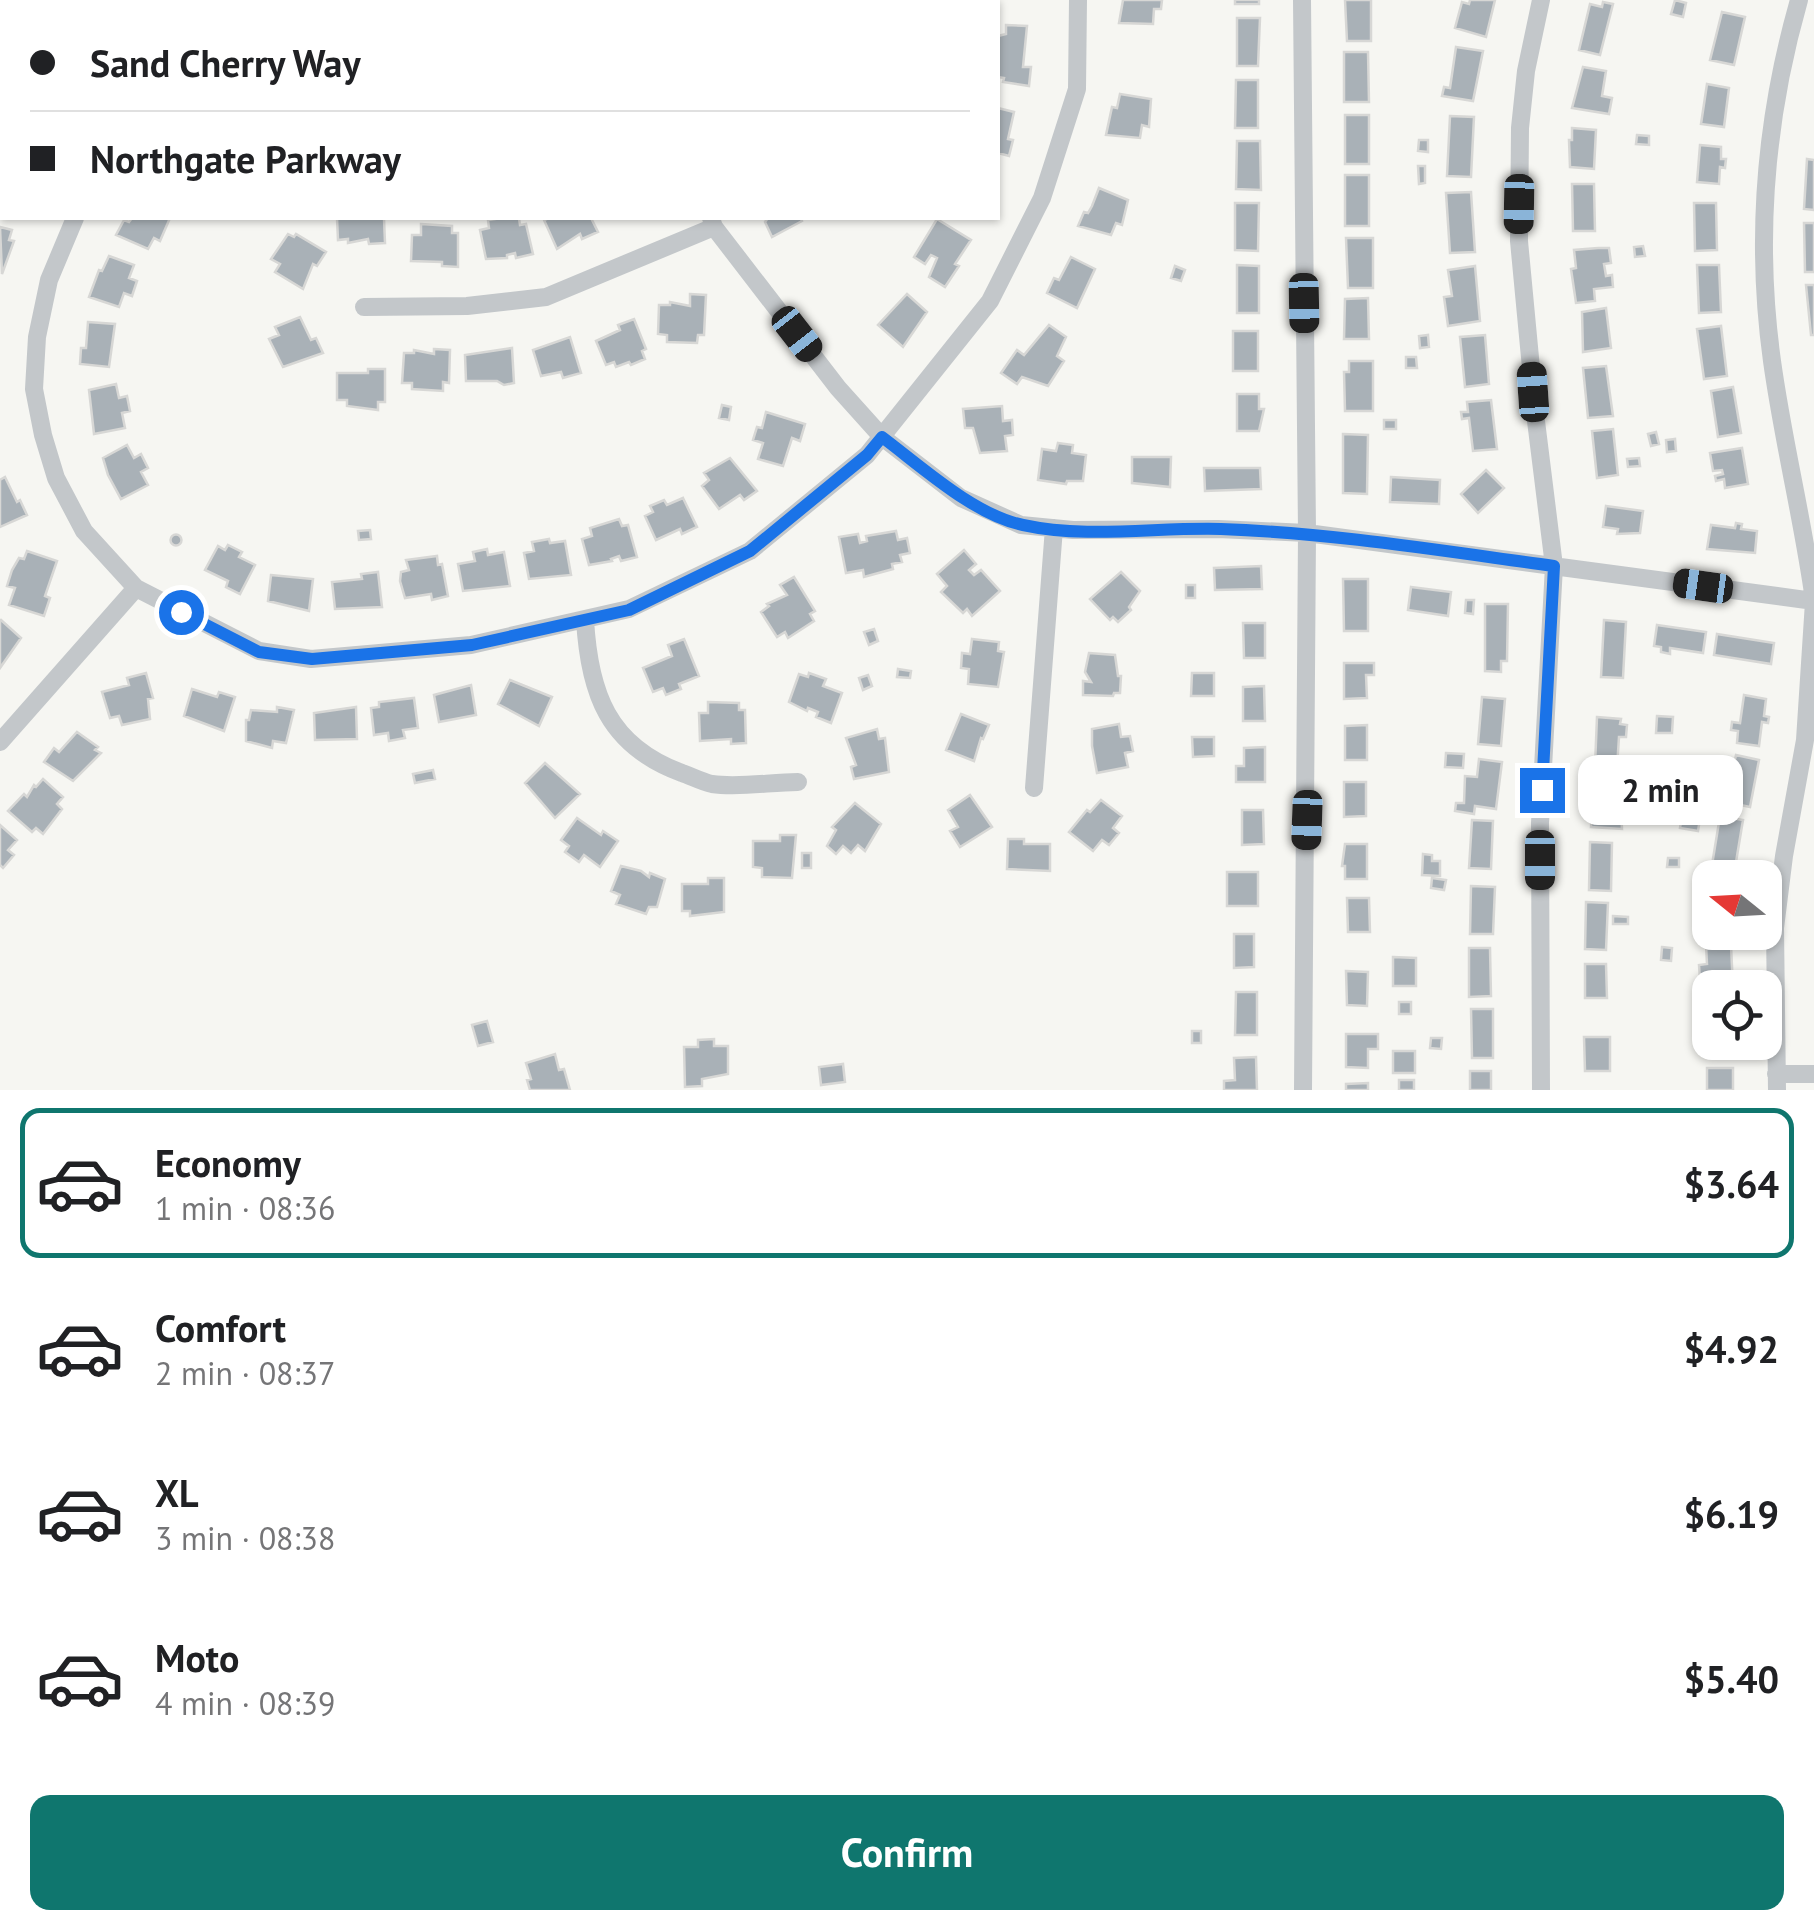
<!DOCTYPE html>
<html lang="en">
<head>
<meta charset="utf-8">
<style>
	:root { --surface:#fff; --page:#f6f6f6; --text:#202124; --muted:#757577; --line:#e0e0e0; --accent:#0f766e }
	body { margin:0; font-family:"PT Sans",sans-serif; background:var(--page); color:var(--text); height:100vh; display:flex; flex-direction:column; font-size:38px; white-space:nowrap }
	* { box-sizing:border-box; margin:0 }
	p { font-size:32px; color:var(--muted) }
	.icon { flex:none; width:55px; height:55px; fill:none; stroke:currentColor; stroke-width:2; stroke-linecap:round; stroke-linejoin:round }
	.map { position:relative; height:1090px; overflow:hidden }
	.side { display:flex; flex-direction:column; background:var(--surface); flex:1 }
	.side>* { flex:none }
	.top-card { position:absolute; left:0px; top:0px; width:1000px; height:220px; box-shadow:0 2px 8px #0004; display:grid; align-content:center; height:220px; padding:0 30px; background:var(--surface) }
	.needle { width:65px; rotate:288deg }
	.controls { position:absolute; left:1692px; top:860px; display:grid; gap:20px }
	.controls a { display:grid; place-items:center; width:90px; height:90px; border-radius:20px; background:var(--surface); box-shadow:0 2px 8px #0004; font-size:50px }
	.end { position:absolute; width:45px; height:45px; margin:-22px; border:12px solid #1a73e8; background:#fff; box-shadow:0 0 0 5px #fff }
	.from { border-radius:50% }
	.bubble { position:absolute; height:70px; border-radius:20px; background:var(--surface); box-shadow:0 2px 8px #0004; font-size:32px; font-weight:600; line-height:70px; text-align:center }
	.car { position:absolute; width:30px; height:60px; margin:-30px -15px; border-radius:12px; box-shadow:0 0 8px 2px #0007; background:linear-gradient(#222 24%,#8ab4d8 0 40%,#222 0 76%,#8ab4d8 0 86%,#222 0) }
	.top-card b { display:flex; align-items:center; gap:35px; height:95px; font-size:38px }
	.top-card b+b { border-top:2px solid var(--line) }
	.top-card i { width:25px; height:25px; background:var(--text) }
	ul { padding:18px 0 0; list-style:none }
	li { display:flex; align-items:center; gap:30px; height:150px; margin:0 20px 15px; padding:0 10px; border:5px solid transparent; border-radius:20px }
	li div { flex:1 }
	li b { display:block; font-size:38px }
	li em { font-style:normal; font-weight:600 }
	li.active { border-color:var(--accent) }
	li>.icon { width:90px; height:90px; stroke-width:1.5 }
	.primary-button { display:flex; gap:20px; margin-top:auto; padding:20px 30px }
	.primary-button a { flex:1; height:115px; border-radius:20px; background:var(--accent); color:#fff; font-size:40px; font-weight:600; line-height:115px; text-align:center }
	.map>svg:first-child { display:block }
	.building { fill:#a9b1b7; stroke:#d7d7d5; stroke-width:2.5 }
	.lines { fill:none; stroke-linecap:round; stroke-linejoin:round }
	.minor { stroke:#c3c7ca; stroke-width:18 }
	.route { stroke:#1a73e8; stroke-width:12 }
</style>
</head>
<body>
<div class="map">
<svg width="1814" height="1090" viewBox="0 0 1814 1090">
	<rect width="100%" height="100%" fill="#f6f6f2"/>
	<path class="building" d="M1123 0H1162L1161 9H1154L1153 24 1119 23Z
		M1235 0H1259V4H1235Z
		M1345 0H1371V41H1347Z
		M1470 0H1495L1486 37 1455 28 1462 2 1469 4Z
		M1675 0 1686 3 1683 17 1671 14Z
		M1603 2 1613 4 1600 55 1579 50 1590 4 1602 7Z
		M1722 12 1745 17 1734 65 1710 60Z
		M1237 18H1260L1258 66H1237Z
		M1006 25 1027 26 1023 67H1031L1029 86 1003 82 1004 78 998 77V36L1006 34Z
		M1456 47 1483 51 1473 101 1442 96 1444 87 1450 88Z
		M1344 52H1368L1369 102H1344Z
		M1583 67 1606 71 1602 96 1612 98 1609 114 1572 108Z
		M1236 80H1258V128H1235Z
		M1707 84 1729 88 1724 127 1701 124Z
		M1120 94 1151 99 1149 127 1142 125 1140 138 1106 135 1112 107 1117 108Z
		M998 108 1014 112 1008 139 1013 140 1009 156 998 153Z
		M1345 115H1369V164H1345Z
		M1450 116 1474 117 1471 177 1447 176Z
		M1572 128 1596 130 1594 169 1570 167 1569 140H1572Z
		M1637 135 1649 136V145L1636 144Z
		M1419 140H1428V152L1418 151Z
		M1237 141H1260L1261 190 1236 189Z
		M1700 145 1721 147V159H1726L1725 168 1720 167 1719 184 1697 182Z
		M1807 159 1814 160V210L1804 209Z
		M1418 166H1425V183L1419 184Z
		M0 167H2V207L0 206Z
		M1345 175H1369V226H1345Z
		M1572 184H1594L1595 231H1573Z
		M1099 188 1128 200 1122 225 1116 223 1111 235 1078 226 1084 212 1088 213 1092 206Z
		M1471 192 1475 252 1450 253 1446 193Z
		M1235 203H1259L1258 251 1235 250Z
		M1694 203H1716L1717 250 1695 251Z
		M132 218H170L160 241 154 238 148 249 116 235 124 220 129 222Z
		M337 218H384L385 243 369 244 368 239 348 243V239L338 240Z
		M502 218H519L520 225 526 224 533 254 516 258 515 253 507 255V258L486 259 480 230 489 228 488 220Z
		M549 218H591L598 232 582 239 580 234 557 249 544 220Z
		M768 218H801L802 221 772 237 765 222Z
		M937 219 971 240 955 264 959 266 945 287 929 277 937 258 931 255 925 264 914 257Z
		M1804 223H1814V272H1805Z
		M421 224 452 226V233H458V267L442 266V262L411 261 412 235H421Z
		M0 227 12 230 9 240 14 241 2 274Z
		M288 234 294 237 296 234 326 252 317 266 313 264 303 289 275 272 280 264 271 259Z
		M1346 238H1373V288H1348Z
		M1643 246 1645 256 1635 257 1634 247Z
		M1598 248H1609L1611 263 1604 264 1606 276 1612 275 1613 287 1594 289 1595 301 1576 303 1571 269 1576 268 1574 250Z
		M109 256 134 265 129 278 137 281 132 296 124 293 119 307 89 297 99 270 102 271Z
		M1071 257 1095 269 1077 308 1047 293 1054 278 1059 280Z
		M1237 265 1259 266V313H1237Z
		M1697 265H1719L1721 312 1699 313Z
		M1175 266 1185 270 1181 281 1171 278Z
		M1475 266 1480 321 1448 326 1444 297 1452 296 1448 270Z
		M1806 285H1814V335H1811Z
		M690 294 706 295 704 335H698L697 343 667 342V335L658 334 659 305H670V302L690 306Z
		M907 294 927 312 903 347 878 325Z
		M1368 298 1369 339H1344L1345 299Z
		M1606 308 1611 348 1583 352 1582 312Z
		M300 317 311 340 316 338 323 353 283 367 269 339 279 335 275 327Z
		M634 319 646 349 642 351 645 359 631 365 629 362 616 367 614 362 606 365 596 341 620 330 618 325Z
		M88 322 115 324 109 367 80 364 81 348H86Z
		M1049 325 1066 337 1057 356 1064 361 1048 386 1022 377 1017 384 1001 373 1017 350 1024 355Z
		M1721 326 1727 376 1704 379 1697 329Z
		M1233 331H1258V371H1233Z
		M1428 335 1429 347 1420 348 1419 336Z
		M1485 335 1489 384 1465 387 1460 337Z
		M570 337 581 373 563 378 561 372 541 376 533 350Z
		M512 348 514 383 504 385 497 381H466L465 355Z
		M434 349 450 350 449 383 443 382V391L412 389V383H402L404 353H414V350L434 354Z
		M1406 357H1416L1417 368H1406Z
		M1349 361H1373V411H1345L1344 372H1349Z
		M1606 366 1613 416 1588 418 1583 368Z
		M368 369H385V402H378V410L347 406V400H337V373H368Z
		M116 384 119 398 127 396 130 411 122 413 125 428 94 434 89 390Z
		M1733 387 1741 433 1718 437 1711 391Z
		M1237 394H1259V409H1264L1259 431H1237Z
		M1491 400 1497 449 1473 451 1469 418 1462 419 1461 412H1468L1467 402Z
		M722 405 731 407 729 420 719 418Z
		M1002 406 1003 421 1012 420 1013 435 1005 436 1007 451 980 453 973 428H965L963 409Z
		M766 412 805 424 800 441 792 438 783 466 758 459 763 443 753 440 757 427 762 428Z
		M1384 420H1396V429H1384Z
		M1613 429 1618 475 1597 478 1592 431Z
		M1656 432 1659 444 1651 446 1648 434Z
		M1343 434 1368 435 1367 494 1343 493Z
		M1675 439 1676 451 1667 452 1666 440Z
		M1058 443 1073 445 1072 453 1086 455 1083 481H1067L1066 484 1038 480 1042 449 1056 451Z
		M127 445 134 458 141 454 148 468 141 472 148 485 121 499 108 475 103 458Z
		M1742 448 1748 484 1725 488 1724 479 1716 481 1715 476 1723 474 1722 470 1713 471 1710 453Z
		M1132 457H1171L1170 487 1132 483Z
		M730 458 757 491 744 500 740 495 719 509 702 486 709 480 704 473Z
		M1639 458 1640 466 1628 467 1627 459Z
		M1204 468H1260L1261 489 1205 491Z
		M1486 470 1504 488 1478 513 1461 494Z
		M5 477 17 502 20 500 27 515 0 527V480Z
		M1391 477 1440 480 1439 504 1390 502Z
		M683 498 697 527 682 534 680 529 656 540 645 516 653 512 650 506 664 500 667 505Z
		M1606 506 1643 511 1640 533 1617 534 1618 529 1603 527Z
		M619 519 622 526 628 525 637 557 621 561 619 556 611 559 612 561 589 565 582 539 592 536 590 528Z
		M1736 523 1742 524 1741 529 1757 531 1755 553 1707 549 1711 525 1735 528Z
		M370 530 371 539 359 540 358 531Z
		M896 531 898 540 907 538 910 553 900 555 902 562 892 564 893 569 864 577 863 570 846 573 839 537 858 534 860 543 867 541 866 536Z
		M170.5 540a5.5 5.5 0 1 1 11 0a5.5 5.5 0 1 1-11 0Z
		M549 539 550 543 565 541 571 575 529 579 524 553 534 551 532 542Z
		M228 545 242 552 239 557 255 565 240 594 226 587 228 581 205 570 218 546 225 550Z
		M487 549 488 555 504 552 510 586 463 591 458 564 475 561 473 552Z
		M964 550 976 564 969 570 974 575 981 570 1000 591 972 616 967 609 963 613 941 592 947 586 937 574Z
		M27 551 57 561 45 596 50 598 44 616 9 605 15 588 7 586 12 570 19 558 24 559Z
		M437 556 438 565 442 564 448 596 432 600 431 594 405 598 400 581 401 572 409 570 406 560Z
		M1261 566 1262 589 1215 590 1214 568Z
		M378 572 382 607 335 609 332 582 362 579 361 574Z
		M1121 572 1140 591 1129 607 1131 610 1118 622 1113 617 1110 620 1090 599Z
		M271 575 313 579 309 611 268 601Z
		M794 577 815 611 810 614 814 621 788 638 785 632 777 637 761 612 769 606 767 604 787 595 780 585Z
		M1343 579H1368V631H1344Z
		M1186 585H1195V598H1186Z
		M1411 587 1451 592 1448 616 1408 610Z
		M1466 600H1474L1473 614 1465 613Z
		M1485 604H1508L1507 661H1501V672L1485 671Z
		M1 620 21 638 0 668V621Z
		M1604 620 1626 622 1623 678 1601 677Z
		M1243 623H1265V658H1244Z
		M1657 625 1706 632 1703 653 1670 648V654L1661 652V647L1654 646Z
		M874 629 878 641 869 645 864 632Z
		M1717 634 1774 643 1771 664 1714 655Z
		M684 639 699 676 679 684 681 689 666 695 663 688 653 692 643 668 672 656 668 645Z
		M972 639 999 642 998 651 1004 652 998 687 968 684 969 669 961 668 962 653 970 654Z
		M1089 653 1115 655 1118 676H1121L1120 693H1114L1113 696 1083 695V681L1091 682 1085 672Z
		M1344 663H1374V675H1366L1367 698 1344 699Z
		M898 669 911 671 910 678 897 677Z
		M146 673 153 698 148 699 150 719 122 725 119 716 110 718 102 692 129 685 127 678Z
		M809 673 826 679 823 686 842 693 831 723 816 717 818 712 808 708 807 711 789 702 799 674 808 677Z
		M1192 673H1214V696H1191Z
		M868 675 872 686 863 690 859 678Z
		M510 680 552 697 539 726 498 704Z
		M471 685 476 715 439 722 434 695Z
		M1264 686 1265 721H1243V687Z
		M192 689 217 697 219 692 235 697 224 731 184 716Z
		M1744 695 1766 699 1764 716 1769 717 1768 723 1762 722 1759 746 1737 743 1738 731 1731 730 1732 722 1740 723Z
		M1482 697 1505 699 1501 746 1478 744Z
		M414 698 418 728 403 730 405 738 389 741 388 733 374 735 371 708 379 707V702Z
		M708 702 739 703V710H745L746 743 731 744V739L700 741 699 713H708Z
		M277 707 294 710 286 743 273 741 272 748 246 741V720H249L251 710 277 712Z
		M356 707 357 739 315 740 314 713Z
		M961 714 989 725 983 739 981 738 974 761 946 750Z
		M1657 716 1673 717 1672 733H1656Z
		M1597 717 1621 719 1620 724 1627 725 1626 737H1619L1617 768 1595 766Z
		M1119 724 1121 737 1130 736 1133 751 1125 753 1128 767 1097 773 1092 746V729Z
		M1367 725V760H1345V726Z
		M877 729 879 739 885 738 889 772 854 779 851 767 856 765 846 738Z
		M77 732 98 747 95 750 101 753 73 781 44 762 54 748 59 752Z
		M1192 737H1214V756L1193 757Z
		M1265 747V782H1236V766H1244V748Z
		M1446 753 1464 754 1463 768 1445 767Z
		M1736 755 1759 760 1750 807 1726 802Z
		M1479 759 1502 762 1496 809 1475 806 1474 814 1455 811 1456 803H1464L1465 776 1477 777Z
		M545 763 580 794 555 818 525 783Z
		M433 770 435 779 415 783 413 774Z
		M43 779 63 797 57 804 62 809 43 834 36 828 32 832 8 811 24 794 27 797 34 785 36 787Z
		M1594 780 1616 782 1614 807H1621L1622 829 1591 827Z
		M1344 782H1366V816L1344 817Z
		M970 795 992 827 960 847 950 831 958 827 948 810Z
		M1101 800 1122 816 1113 828 1119 833 1109 845 1102 840 1093 851 1069 832 1087 810 1090 812Z
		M855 803 881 824 865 851 858 845 851 853 843 846 836 854 827 846 836 830 832 827Z
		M1242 810H1263L1264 844 1242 845Z
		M1683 810 1701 813 1698 831 1680 828Z
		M1720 816 1743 820 1735 868 1712 865Z
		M577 818 601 835 603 831 618 841 600 867 584 855 579 862 565 852 569 846 561 840Z
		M1472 820 1493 821 1491 869 1469 868Z
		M0 825 17 840 8 850 14 855 3 868 0 865Z
		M780 835H796L792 878 762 877V868L753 867V841H780Z
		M1008 839H1024V844H1050V871L1007 869Z
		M1590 842 1612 843 1611 891 1589 890Z
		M1345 844H1367V879H1345V866H1342Z
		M802 853H811V868H802Z
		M1423 854 1432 855V861H1440V876L1422 875Z
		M1668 858H1679V867H1667Z
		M621 866 641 871 649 877 650 873 665 879 657 907H649L646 914 616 904 620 895 611 891Z
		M1227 872H1258V906H1227Z
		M708 878H724V912L690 916V911H682V884H708Z
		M1432 878 1446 880 1444 890 1431 888Z
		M1709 879H1710V929L1707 928Z
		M1471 886 1495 887 1493 934H1470Z
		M1347 898H1369L1370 932H1348Z
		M1586 902 1608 903 1606 950 1585 949Z
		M1613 916 1628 917V924H1613Z
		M1234 934H1254V967L1234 968Z
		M1720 937 1721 943H1726V939L1741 938V944L1731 945 1733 988H1710L1708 992 1707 979H1700L1699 965 1707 964 1706 945H1711V938Z
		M1662 947 1672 948 1671 961 1661 960Z
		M1469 948H1490L1491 996 1469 997Z
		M1393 957 1416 958V986H1393Z
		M1585 964H1606L1607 998H1585Z
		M1346 971 1368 972 1367 1006 1347 1005Z
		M1236 992H1257V1035H1235Z
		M1399 1002H1411V1014H1399Z
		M1471 1009H1493V1058H1472Z
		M1707 1011H1710V1042H1732V1050H1707Z
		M487 1021 493 1042 478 1046 472 1025Z
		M1192 1031H1201V1043H1192Z
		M1346 1034H1378V1049H1368V1068L1346 1067Z
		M1584 1037H1610V1071H1585Z
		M1431 1038H1442L1441 1049 1430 1048Z
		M714 1039V1046H728V1074L702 1079V1086L685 1087 684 1047H698V1040Z
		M1393 1051H1415V1073H1393Z
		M555 1054 559 1070 564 1069 570 1090H530L527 1080 531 1079 526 1063Z
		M1256 1057 1257 1090H1224V1081L1235 1080 1234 1058Z
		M843 1064 845 1082 821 1085 819 1067Z
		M1707 1068H1733V1090H1707Z
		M1470 1071H1491V1090H1470Z
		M1399 1080H1414V1090H1399Z
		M1368 1083V1090H1346V1084Z"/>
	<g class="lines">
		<path class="minor" d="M661 0 662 2
			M1302 0 1307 533 1303 1090
			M1541 0 1526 71 1520 128 1519 241 1536 421 1554 566 1540 823 1541 1090
			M1799 0C1765 119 1755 238 1772 361 1783 441 1803 520 1814 600
			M170 2V0
			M75 218 49 280 37 337 34 389 43 435 56 478 84 531 136 588 259 651 311 659 471 645 629 609 750 551 867 455 990 301 1042 198 1077 89 1078 0
			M711 218 714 227 838 388 882 437 961 498 1021 525 1073 530 1218 529 1307 533 1814 601
			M364 307 467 306 546 297 714 227
			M585 619C589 693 608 746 682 773 691 776 702 782 712 784 739 788 771 782 798 782
			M0 742 136 588
			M1034 788 1054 528
			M1776 1074H1814
			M1777 1090 1775 928 1784 856 1805 740 1814 602"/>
	</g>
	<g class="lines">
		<path class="route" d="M181 612 259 652 312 659 472 645 629 610 750 551 867 455 882 437C922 467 974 515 1023 525 1087 539 1157 527 1221 529 1333 533 1443 551 1554 566L1542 790"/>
	</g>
</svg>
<div class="controls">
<a><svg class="needle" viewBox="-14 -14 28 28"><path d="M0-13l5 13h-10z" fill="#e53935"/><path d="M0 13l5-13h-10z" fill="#757577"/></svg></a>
<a><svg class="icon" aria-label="locate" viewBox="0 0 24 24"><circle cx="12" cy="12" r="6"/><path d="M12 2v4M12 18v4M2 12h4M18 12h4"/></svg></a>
</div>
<i class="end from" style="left:181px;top:612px"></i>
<i class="end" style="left:1542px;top:790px"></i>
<div class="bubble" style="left:1578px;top:755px;width:165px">2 min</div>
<i class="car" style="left:1519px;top:204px;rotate:181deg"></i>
<i class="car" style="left:1304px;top:303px;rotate:179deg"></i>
<i class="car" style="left:797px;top:334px;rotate:142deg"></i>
<i class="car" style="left:1533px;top:392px;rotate:356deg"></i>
<i class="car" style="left:1703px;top:586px;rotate:278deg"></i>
<i class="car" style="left:1307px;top:820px;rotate:182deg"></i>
<i class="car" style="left:1540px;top:860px;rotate:180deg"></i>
<div class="top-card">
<b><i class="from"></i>Sand Cherry Way</b>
<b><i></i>Northgate Parkway</b>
</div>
</div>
<section class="side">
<ul>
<li class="active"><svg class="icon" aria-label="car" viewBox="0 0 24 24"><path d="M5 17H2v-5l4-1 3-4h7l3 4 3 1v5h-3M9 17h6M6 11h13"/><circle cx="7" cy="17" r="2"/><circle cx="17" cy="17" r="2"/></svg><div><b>Economy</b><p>1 min · 08:36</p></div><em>$3.64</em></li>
<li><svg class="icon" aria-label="car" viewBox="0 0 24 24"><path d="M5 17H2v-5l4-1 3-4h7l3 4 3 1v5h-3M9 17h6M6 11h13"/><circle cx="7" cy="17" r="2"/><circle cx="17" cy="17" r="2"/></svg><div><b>Comfort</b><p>2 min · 08:37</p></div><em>$4.92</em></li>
<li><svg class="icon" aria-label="car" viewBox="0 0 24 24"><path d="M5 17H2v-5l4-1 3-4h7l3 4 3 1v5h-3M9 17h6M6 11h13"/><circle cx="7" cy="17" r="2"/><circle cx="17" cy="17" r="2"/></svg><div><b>XL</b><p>3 min · 08:38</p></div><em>$6.19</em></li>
<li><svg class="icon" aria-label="car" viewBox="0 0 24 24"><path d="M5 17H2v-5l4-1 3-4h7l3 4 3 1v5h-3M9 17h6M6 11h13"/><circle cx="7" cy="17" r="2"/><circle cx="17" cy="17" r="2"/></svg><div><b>Moto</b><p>4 min · 08:39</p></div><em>$5.40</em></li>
</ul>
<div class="primary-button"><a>Confirm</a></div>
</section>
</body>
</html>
